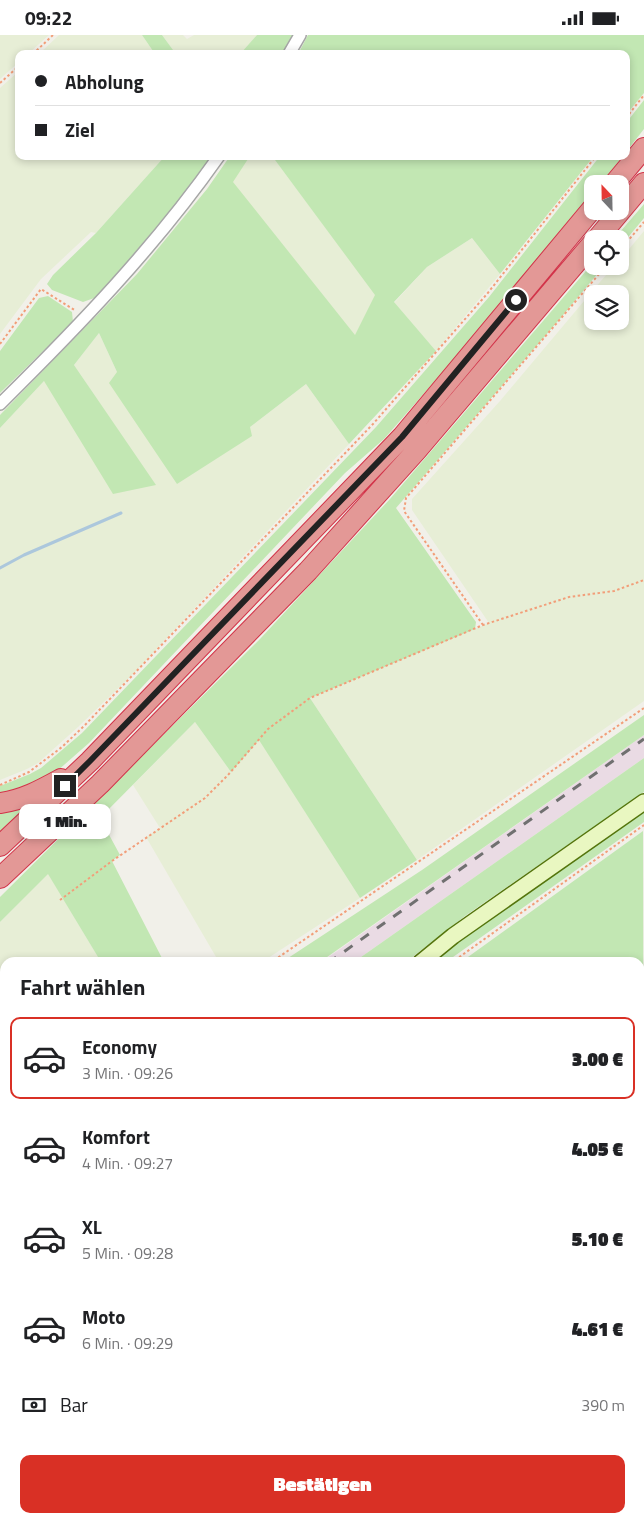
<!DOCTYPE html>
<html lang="de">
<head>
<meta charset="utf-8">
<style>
	:root { --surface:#fff; --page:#f6f6f6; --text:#202124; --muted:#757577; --line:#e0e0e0; --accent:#d93025 }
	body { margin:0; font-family:"Titillium Web",sans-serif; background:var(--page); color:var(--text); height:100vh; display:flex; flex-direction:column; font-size:19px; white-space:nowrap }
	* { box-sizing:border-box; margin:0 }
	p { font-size:16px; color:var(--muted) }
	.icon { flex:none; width:28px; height:28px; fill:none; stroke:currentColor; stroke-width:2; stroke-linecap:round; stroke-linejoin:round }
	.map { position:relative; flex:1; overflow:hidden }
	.drawer { position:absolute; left:0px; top:922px; width:645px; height:566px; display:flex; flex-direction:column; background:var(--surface); border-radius:15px 15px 0 0; box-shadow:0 2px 8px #0003 }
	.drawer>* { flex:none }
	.top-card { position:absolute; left:15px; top:15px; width:615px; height:110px; border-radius:10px; box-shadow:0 2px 8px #0003; display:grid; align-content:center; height:110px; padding:0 20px; background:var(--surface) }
	.needle { width:32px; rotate:338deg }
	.tools { position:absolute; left:584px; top:140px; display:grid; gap:10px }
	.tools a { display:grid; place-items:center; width:45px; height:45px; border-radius:10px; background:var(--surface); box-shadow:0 2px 8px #0003; font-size:25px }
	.end { position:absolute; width:22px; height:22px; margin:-11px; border:6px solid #222; background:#fff; box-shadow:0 0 0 2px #fff }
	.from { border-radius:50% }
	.bubble { position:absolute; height:35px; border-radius:10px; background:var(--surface); box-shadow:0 2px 8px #0003; font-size:16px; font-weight:800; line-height:35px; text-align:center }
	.top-card b { display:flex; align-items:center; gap:18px; height:48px; font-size:19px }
	.top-card b+b { border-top:1px solid var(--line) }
	.top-card i { width:12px; height:12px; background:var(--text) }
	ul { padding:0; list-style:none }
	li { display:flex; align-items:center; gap:15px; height:82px; margin:0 10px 8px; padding:0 10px; border:2px solid transparent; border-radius:10px }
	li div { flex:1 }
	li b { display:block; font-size:19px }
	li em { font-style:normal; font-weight:800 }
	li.on { border-color:var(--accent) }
	li>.icon { width:45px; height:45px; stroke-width:1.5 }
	h2 { padding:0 20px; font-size:22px; line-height:60px }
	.pay { display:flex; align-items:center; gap:12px; height:55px; padding:0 20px; font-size:19px }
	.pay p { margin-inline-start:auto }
	.action { display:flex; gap:10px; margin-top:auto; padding:10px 20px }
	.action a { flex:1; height:58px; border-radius:10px; background:var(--accent); color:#fff; font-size:20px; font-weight:800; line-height:58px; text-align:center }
	.status { display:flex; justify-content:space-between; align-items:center; height:35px; padding:0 25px; background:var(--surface); direction:ltr }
	.status svg { height:14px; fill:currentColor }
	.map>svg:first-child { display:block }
	.industrial { fill:#eadbe4 }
	.farmland { fill:#e7eed6; fill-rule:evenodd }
	.grass { fill:#c2e7b3 }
	.park { fill:#caf7d7 }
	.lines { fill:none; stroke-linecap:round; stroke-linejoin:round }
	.stream { stroke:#acc7dc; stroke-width:3 }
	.minor-casing { stroke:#a6a6a6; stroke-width:14 }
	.secondary-casing { stroke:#54750c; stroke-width:18 }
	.motorway-casing { stroke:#d23349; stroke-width:22 }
	.path { stroke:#f29e79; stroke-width:2; stroke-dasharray:2.5 2.5; stroke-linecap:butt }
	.minor { stroke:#fff; stroke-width:11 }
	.secondary { stroke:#e9f7c1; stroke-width:15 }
	.motorway { stroke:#e39896; stroke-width:20 }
	.rail { stroke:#707070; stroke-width:3; stroke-dasharray:10 10; stroke-linecap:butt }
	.route { stroke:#222; stroke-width:6 }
</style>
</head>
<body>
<div class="status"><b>09:22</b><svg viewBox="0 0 49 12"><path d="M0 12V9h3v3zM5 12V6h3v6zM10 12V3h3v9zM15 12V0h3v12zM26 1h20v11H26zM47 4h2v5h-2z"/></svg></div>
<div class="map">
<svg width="644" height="1488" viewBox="0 0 644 1488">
	<rect width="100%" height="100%" fill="#f1f0e9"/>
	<path class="industrial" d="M644 700V723L354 927 320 928Z"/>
	<path class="farmland" d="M0 0H49L28 19H19V27L0 44Z
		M59 0H142L155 19H39Z
		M162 0H183L187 4 194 0H257L240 19H176Z
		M19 36V121H165L96 198 91 197 41 244 0 299V53Z
		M250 121H272L376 260 355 301 232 147Z
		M644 196V666L417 825 310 663 489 588 412 475V464L500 366 600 247 614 231H620V225ZM592 259H620V286H592Z
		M472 203 500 239 436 316 394 268 427 232Z
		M99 298 117 337 250 392 306 349 349 409 133 639 78 692 38 728 27 734 0 745V393L44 346 155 450 74 330Z
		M195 687 231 737 259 704 360 863 262 927H219L146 802 160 793 133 750Z
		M48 838 101 927 5 928V954L0 946V887Z
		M0 1042 5 1051V1099L0 1102Z
		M5 1221V1259L0 1253V1227Z
		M110 1484H489L492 1487 494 1484H538L535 1488H106Z"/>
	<path class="grass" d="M142 0H162L176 19H155Z
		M257 0H296L283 19H240Z
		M308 0H644V58L626 80V19H298Z
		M644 65V94L626 117V88Z
		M165 121H214L192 151 97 262 83 267 52 255 47 249 53 240 96 198Z
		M230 121H250L233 147 355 300 375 260 272 121H594L500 239 472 203 427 232 394 267 436 316 349 409 306 349 250 392 252 401 177 449 109 348 117 337 99 298 74 330 156 450 113 459 44 346 0 393V380L137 239 207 154Z
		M600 121H623L601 149H592V159L580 175 499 273 384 404 345 438 89 708 48 744 0 762V751L30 739 41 733 82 698 376 392 489 262Z
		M644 169V183L620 212V204H614Z
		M592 229V231H604L558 286 396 473 476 587 475 594 310 663 417 825 360 863 259 705 231 737 195 687 100 783 120 820 112 826 164 927H101L48 839 0 887V862L260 604 390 464Z
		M48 261 72 277 73 287 0 358V316L39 263Z
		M644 680V700L320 927H282L422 835Z
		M644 723V757L465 881 406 927H354Z
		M43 760 0 800V773Z
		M644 776V787L446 927 430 928 463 901Z
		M643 796 644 1391 640 1392V928L461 927Z
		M0 946 5 954V1051L0 1042Z
		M5 1115V1149L0 1153V1119Z
		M5 1174V1221L0 1227V1177Z
		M0 1253 5 1259V1298L0 1296Z"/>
	<path class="park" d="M5 1389V1484H423L427 1488H0V1394Z
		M644 1393V1488H528L532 1484H640V1394Z"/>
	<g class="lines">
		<path class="stream" d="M0 533 24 520 121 478"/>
		<defs>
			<path id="minor" d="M289 19 300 0
				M0 369C79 291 155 212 219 121"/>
			<path id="secondary" d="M420 928 453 901 644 767
				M0 1302 5 1304
				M0 1316 4 1326 5 1342"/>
			<path id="motorway" d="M614 149 644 113
				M597 204 644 148
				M0 768C23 765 41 755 61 744
				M0 811 90 726 402 402 592 174
				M0 843 100 749 308 536 417 415 592 209"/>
		</defs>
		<use href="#minor" class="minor-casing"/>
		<use href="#secondary" class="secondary-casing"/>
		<use href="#motorway" class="motorway-casing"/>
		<path class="path" d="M33 19 53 0
			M0 48 19 31
			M626 83 644 60
			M620 215 644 187
			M0 309 41 254 76 276
			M483 590 404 476 406 463 606 231
			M0 750 29 737 62 712 85 690 373 389 487 259 596 121
			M60 865 112 826 205 763 228 740 268 694 310 663 483 590 569 562 614 556 644 545
			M270 928 644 673
			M451 928 644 790
			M0 1112 5 1108
			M0 1375 5 1371
			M640 1394 644 1393
			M0 1479 5 1483
			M6 1484 11 1488
			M538 1488 541 1484"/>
		<use href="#minor" class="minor"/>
		<use href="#secondary" class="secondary"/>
		<use href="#motorway" class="motorway"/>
		<path class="rail" d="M328 928 644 704
			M0 1167 5 1164"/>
	</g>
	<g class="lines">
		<path class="route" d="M65 751 90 726 402 402 516 265"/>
	</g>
</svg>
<div class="tools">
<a><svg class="needle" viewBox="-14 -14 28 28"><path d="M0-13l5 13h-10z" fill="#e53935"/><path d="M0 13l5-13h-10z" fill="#757577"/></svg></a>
<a><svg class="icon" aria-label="locate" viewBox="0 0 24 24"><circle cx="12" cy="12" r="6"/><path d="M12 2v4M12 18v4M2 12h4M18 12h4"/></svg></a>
<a><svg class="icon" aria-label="layers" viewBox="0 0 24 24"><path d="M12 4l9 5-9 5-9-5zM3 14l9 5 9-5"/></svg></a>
</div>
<i class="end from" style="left:516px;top:265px"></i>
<i class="end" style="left:65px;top:751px"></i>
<div class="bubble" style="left:19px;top:769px;width:92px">1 Min.</div>
<div class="top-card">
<b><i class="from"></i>Abholung</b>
<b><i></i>Ziel</b>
</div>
<section class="drawer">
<h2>Fahrt wählen</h2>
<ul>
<li class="on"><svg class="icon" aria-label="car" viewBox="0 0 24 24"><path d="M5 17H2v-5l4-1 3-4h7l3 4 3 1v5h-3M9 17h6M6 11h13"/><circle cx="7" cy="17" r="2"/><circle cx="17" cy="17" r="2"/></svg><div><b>Economy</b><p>3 Min. · 09:26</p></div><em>3.00 €</em></li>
<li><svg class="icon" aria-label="car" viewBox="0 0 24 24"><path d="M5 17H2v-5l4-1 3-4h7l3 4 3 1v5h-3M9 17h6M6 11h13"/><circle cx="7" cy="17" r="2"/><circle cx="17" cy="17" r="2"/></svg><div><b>Komfort</b><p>4 Min. · 09:27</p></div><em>4.05 €</em></li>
<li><svg class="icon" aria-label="car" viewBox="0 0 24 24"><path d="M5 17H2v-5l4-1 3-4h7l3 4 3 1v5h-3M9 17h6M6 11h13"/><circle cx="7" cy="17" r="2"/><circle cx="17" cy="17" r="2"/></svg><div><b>XL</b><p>5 Min. · 09:28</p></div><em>5.10 €</em></li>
<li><svg class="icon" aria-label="car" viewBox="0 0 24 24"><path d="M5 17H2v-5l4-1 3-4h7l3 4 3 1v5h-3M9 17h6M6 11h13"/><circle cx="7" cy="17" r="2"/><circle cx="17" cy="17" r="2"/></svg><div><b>Moto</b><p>6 Min. · 09:29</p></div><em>4.61 €</em></li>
</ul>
<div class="pay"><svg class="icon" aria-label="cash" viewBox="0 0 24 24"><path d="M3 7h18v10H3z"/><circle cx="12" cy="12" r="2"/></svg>Bar<p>390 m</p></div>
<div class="action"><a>Bestätigen</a></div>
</section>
</div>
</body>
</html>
